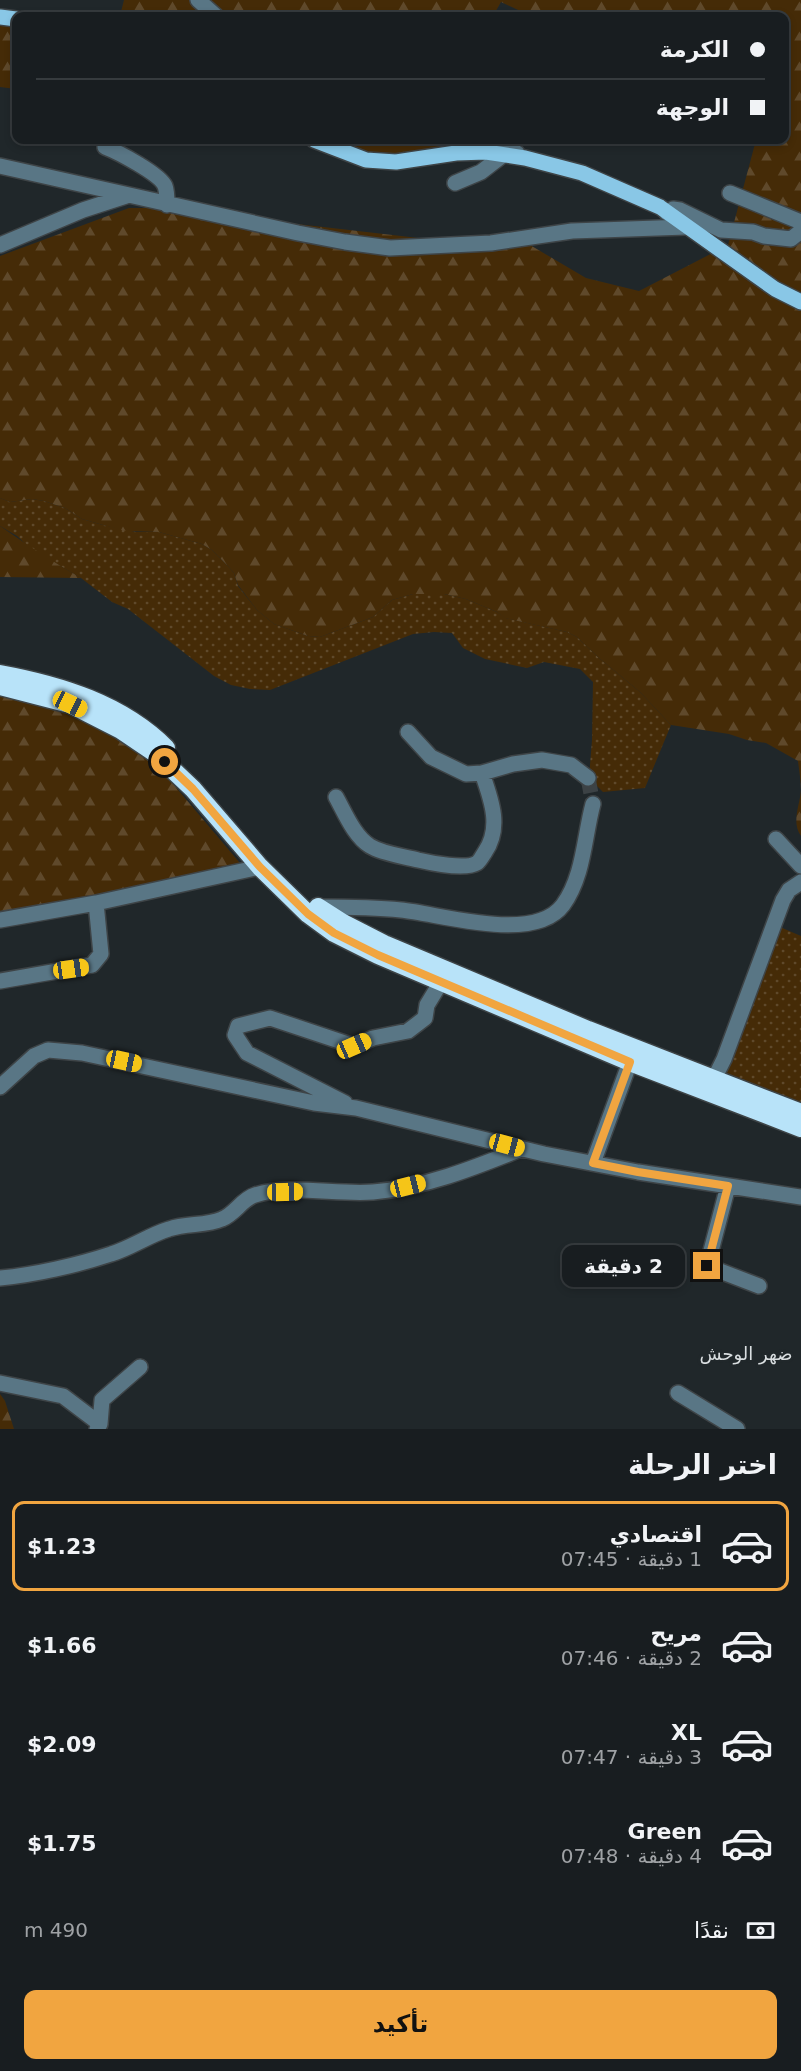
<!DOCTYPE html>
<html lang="ar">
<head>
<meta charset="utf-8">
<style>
	:root { --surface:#181d20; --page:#252a2d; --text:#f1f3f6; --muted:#9fa2a5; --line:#363b3e; --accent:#f1a540 }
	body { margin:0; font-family:"DejaVu Sans",Vazirmatn,sans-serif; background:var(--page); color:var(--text); direction:rtl; height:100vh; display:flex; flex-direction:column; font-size:22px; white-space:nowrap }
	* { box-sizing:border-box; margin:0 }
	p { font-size:20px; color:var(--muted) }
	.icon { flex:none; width:33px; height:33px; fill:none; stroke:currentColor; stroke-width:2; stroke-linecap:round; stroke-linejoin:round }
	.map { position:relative; height:1429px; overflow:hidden; direction:ltr }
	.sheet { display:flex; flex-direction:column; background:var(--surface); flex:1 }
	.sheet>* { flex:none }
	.guide { position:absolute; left:12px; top:12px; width:777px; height:132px; border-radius:12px; box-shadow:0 3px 9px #0003,0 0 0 2px var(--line); direction:rtl; display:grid; align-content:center; height:132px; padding:0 24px; background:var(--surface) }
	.end { position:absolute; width:27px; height:27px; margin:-14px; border:8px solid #f1a540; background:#111; box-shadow:0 0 0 3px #111 }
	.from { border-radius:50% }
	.bubble { position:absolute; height:42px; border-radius:12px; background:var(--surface); box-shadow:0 3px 9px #0003,0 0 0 2px var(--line); font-size:20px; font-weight:700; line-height:42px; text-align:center; direction:rtl }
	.car { position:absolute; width:18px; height:36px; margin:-18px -9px; border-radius:8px; box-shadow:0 0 4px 2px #0007; background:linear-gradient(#f5c518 24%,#345 0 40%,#f5c518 0 76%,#345 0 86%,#f5c518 0) }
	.guide b { display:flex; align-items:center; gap:21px; height:57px; font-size:22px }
	.guide b+b { border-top:2px solid var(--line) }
	.guide i { width:15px; height:15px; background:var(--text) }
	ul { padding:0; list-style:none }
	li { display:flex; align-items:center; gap:18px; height:90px; margin:0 12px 9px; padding:0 12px; border:3px solid transparent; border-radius:12px }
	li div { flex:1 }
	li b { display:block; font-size:22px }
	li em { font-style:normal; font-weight:700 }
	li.current { border-color:var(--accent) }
	li>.icon { width:54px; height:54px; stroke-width:1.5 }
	h2 { padding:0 24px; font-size:27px; line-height:72px }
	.pay { display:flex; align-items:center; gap:15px; height:66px; padding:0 24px; font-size:22px }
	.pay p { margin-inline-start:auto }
	.button { display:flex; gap:12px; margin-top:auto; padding:12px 24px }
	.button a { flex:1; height:69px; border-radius:12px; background:var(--accent); color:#111; font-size:24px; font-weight:700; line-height:69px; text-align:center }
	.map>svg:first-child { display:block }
	.grass { fill:url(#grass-dots) }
	.forest { fill:url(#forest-firs) }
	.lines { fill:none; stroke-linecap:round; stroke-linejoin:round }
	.minor-tunnel { stroke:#3c4245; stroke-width:15; stroke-dasharray:15 8; stroke-linecap:butt }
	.minor-casing { stroke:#3e4447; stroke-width:18 }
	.major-casing { stroke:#3e4447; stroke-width:18 }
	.highway-casing { stroke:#3e4447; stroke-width:21 }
	.minor { stroke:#597685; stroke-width:15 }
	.major { stroke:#89c7e6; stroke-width:15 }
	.highway { stroke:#b8e3f9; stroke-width:18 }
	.route { stroke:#f1a540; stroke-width:8 }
	.labels { text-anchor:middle; stroke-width:6; stroke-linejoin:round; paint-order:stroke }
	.quarter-label { font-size:18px; fill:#d9dee0; stroke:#20272a }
</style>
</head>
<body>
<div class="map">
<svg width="801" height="1429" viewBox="0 0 801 1429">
	<defs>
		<pattern id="grass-dots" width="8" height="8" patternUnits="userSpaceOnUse" patternTransform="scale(1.5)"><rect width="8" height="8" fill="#452b07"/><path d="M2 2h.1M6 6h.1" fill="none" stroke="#5f492b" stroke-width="1.8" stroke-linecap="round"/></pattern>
		<pattern id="forest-firs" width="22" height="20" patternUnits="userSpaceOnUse" patternTransform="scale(1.5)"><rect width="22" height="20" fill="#452b07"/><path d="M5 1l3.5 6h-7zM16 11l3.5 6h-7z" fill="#5f492b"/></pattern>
	</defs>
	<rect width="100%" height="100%" fill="#20272a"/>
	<path class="grass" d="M0 498 10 502 32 499 44 501 65 508 82 519 103 525 136 532H159L202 544 212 550 227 565 234 573 238 586 257 610 274 624 308 636 320 637 373 617 392 600 413 594H444L466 599 497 612 506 618 567 632 577 637 599 658 640 692 671 725 645 788 603 792 589 778 592 740 593 682 580 669 544 662 527 668 485 659 463 648 452 633 434 632 413 634 270 690 250 689 231 685 214 676 128 609 112 602 81 578 31 549 17 536 0 526Z
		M780 927 801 936V1108L723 1078Z"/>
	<path class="forest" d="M124 0H801V836C791 822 800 805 801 790 801 781 799 770 798 761L766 743 747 740 729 734 671 725 640 692 599 658 577 637 567 632 505 618 497 612 466 599 444 594H413L392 600 373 617 320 637 308 636 274 624 257 610 238 585 234 573 227 565 212 550 202 544 159 532 126 531 103 525 82 519 65 508 44 501 32 499 10 502 0 498V256L129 208H170L236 217 453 242 513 235 586 278 639 291 728 245 756 140H784V16H531L501 2 493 16H120Z
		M0 13 24 16H16V89L0 87Z
		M302 140H463L461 162 356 157Z
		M0 526C26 544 53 562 81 578L0 577Z
		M0 674 113 713 245 869 0 919Z
		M0 1394 5 1401 14 1429H0Z"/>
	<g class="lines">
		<path class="minor-tunnel" d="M588 778 593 804"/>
		<defs>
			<path id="minor" d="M198 0 216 16
				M490 140 517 153
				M105 147C118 152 160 174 165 186 167 191 167 199 167 205
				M0 166 298 233 345 242 390 248 491 243 572 231 686 227
				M455 183 481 172 503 155
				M730 193 801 222
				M667 213 673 209 680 210 721 230 753 232 764 236 791 239 801 231
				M0 245 83 210 126 196
				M408 732 431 757 466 774 482 773 513 764 542 760 571 765 588 778
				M336 797C345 813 354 836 370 846 383 854 403 856 418 860 431 863 466 870 477 863 480 861 483 855 485 852 502 827 491 799 482 773
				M776 839 801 866
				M318 907C346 907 373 907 401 910 442 914 534 944 563 905 584 876 584 837 593 804
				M0 920 96 903 260 867
				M0 981 92 965 101 954 96 903
				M714 1079 724 1059 783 900 789 890 801 882
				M0 1087 34 1056 48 1050 82 1053 314 1103 356 1108 544 1154 638 1172 801 1197
				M345 1103 247 1053 235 1035 238 1026 270 1018 354 1046 373 1038 408 1031 425 1018 427 1005 441 982
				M593 1163 630 1062
				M728 1186 707 1266 759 1286
				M0 1278C34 1275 78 1265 111 1254 131 1248 149 1235 169 1229 187 1223 206 1226 222 1219 235 1214 242 1199 255 1195 289 1184 337 1195 373 1192 423 1188 474 1168 521 1149
				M0 1383 63 1396 100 1424
				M678 1393 737 1429
				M97 1429 100 1424 102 1400 140 1367"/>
			<path id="major" d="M0 17 16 19
				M314 140 366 160 396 162 456 153 486 152 525 158 582 173 660 207 775 289 801 302"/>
			<path id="highway" d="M0 674C60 685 122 704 166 748
				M0 686 70 704 121 730 155 753 193 789 260 867 308 914 334 933 378 955 630 1062 801 1128
				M318 907 343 923 384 944 588 1030 801 1113"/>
		</defs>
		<use href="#minor" class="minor-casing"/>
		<use href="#major" class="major-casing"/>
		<use href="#highway" class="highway-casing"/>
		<use href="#minor" class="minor"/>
		<use href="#major" class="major"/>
		<use href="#highway" class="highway"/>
	</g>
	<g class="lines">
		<path class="route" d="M165 762 193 789 260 867 308 914 334 933 378 955 630 1062 593 1163 638 1172 728 1186 707 1266"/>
	</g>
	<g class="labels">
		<g class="quarter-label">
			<text x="746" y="1360">ضهر الوحش</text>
		</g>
	</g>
</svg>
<i class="end from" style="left:165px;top:762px"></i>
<i class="end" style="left:707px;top:1266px"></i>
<div class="bubble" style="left:562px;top:1245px;width:123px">2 دقيقة</div>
<i class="car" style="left:70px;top:704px;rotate:115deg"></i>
<i class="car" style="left:71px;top:969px;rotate:82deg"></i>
<i class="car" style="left:354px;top:1046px;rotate:66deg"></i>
<i class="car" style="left:124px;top:1061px;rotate:102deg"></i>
<i class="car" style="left:507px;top:1145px;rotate:105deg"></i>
<i class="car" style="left:408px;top:1186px;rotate:76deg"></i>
<i class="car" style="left:285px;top:1192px;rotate:89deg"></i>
<div class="guide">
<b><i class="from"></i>الكرمة</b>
<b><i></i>الوجهة</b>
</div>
</div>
<section class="sheet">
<h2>اختر الرحلة</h2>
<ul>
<li class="current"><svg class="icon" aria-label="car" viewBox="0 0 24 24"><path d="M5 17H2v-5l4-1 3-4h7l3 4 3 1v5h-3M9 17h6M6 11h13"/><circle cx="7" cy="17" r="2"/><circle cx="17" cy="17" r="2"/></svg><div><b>اقتصادي</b><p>1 دقيقة · 07:45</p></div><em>$1.23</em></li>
<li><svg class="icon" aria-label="car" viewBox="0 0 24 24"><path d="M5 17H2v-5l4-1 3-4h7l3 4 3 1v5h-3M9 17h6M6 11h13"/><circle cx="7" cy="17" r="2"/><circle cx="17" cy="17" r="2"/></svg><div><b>مريح</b><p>2 دقيقة · 07:46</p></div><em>$1.66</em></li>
<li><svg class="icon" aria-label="car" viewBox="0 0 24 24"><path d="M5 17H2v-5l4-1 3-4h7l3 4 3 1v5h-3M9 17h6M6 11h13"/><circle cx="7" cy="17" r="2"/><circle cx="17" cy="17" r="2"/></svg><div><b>XL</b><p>3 دقيقة · 07:47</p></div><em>$2.09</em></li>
<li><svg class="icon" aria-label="car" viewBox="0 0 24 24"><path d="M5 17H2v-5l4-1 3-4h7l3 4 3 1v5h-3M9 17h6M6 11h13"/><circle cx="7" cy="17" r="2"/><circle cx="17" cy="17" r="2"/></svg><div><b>Green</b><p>4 دقيقة · 07:48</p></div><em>$1.75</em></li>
</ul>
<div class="pay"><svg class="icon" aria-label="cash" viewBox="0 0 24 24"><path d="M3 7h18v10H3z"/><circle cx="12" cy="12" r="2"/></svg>نقدًا<p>490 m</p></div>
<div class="button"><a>تأكيد</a></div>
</section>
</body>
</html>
